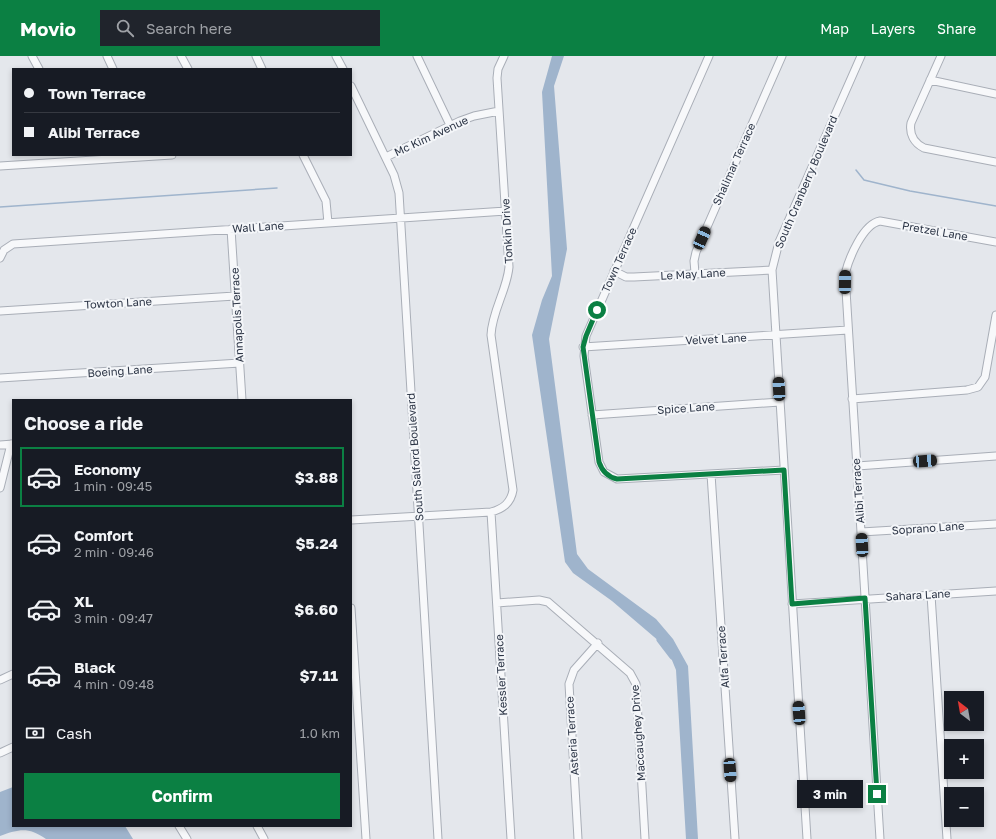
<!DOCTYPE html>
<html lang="en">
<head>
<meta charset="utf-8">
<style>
	:root { --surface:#171b24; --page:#20242c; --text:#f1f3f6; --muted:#9ea1a6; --line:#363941; --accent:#0b8043 }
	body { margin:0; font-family:"Golos Text",sans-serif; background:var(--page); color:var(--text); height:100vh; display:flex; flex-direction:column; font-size:15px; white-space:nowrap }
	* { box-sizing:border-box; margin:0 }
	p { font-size:13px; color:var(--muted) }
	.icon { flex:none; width:22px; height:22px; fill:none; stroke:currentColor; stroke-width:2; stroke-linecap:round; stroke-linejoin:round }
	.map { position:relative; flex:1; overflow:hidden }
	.side { position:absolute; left:12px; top:343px; width:340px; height:428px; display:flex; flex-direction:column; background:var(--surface); border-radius:0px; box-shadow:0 2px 6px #0003 }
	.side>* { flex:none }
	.top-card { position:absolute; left:12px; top:12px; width:340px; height:88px; border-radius:0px; box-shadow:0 2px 6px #0003; display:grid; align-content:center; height:88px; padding:0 12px; background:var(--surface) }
	.needle { width:26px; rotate:329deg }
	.tools { position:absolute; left:944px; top:635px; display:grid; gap:8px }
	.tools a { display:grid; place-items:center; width:40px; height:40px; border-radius:0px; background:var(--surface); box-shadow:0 2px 6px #0003; font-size:20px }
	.end { position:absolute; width:18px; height:18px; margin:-9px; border:5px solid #0b8043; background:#fff; box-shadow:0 0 0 2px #fff }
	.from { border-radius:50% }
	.bubble { position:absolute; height:28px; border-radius:0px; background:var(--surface); box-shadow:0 2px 6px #0003; font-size:13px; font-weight:700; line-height:28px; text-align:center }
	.car { position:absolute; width:12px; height:24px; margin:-12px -6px; border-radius:5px; box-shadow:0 0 3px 1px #0007; background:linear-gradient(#222 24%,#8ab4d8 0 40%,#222 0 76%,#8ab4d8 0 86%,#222 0) }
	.top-card b { display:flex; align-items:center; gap:14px; height:38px; font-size:15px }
	.top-card b+b { border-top:1px solid var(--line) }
	.top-card i { width:10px; height:10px; background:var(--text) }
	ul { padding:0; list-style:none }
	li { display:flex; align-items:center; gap:12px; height:60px; margin:0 8px 6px; padding:0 4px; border:2px solid transparent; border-radius:0px }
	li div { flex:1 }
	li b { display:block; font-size:15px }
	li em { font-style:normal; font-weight:700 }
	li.current { border-color:var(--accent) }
	li>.icon { width:36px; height:36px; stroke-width:1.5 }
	h2 { padding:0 12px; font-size:18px; line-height:48px }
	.pay { display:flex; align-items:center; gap:10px; height:44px; padding:0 12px; font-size:15px }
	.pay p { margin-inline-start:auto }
	.primary-button { display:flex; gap:8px; margin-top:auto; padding:8px 12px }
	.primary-button a { flex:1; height:46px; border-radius:0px; background:var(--accent); color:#fff; font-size:16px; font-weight:700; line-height:46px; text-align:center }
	header { display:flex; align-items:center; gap:24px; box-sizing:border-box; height:56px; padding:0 20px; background:var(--accent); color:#fff }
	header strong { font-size:19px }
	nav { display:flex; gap:22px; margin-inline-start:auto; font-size:14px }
	.search { width:280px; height:36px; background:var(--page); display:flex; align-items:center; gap:10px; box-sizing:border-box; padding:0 14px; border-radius:0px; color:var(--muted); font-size:15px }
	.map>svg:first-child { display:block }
	.water { fill:#9fb4cc }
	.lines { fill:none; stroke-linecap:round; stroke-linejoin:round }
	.stream { stroke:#9fb4cc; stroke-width:1.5 }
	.canal { stroke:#9fb4cc; stroke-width:5 }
	.minor-casing { stroke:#a9aeb7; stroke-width:9 }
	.minor { stroke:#f7f8fa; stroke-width:7 }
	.route { stroke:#0b8043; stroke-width:5 }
	.labels { text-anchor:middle; stroke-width:4; stroke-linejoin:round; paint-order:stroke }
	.street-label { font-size:11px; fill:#2b3445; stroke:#f4f6f9 }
</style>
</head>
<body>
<header>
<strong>Movio</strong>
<div class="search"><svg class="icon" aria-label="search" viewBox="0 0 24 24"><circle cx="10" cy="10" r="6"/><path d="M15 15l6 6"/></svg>Search here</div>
<nav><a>Map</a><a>Layers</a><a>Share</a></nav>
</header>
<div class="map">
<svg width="996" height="783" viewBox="0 0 996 783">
	<rect width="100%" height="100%" fill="#e4e7ec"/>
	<path class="water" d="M552 0H564L554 30 567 193 549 283 577 498 588 513 656 563 673 583 688 610 698 783H686L676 614 667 592 612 545 573 517 565 506 532 279 542 244 552 220 542 36Z
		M13 731V770H125L133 783H46C28 771 20 773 0 780V736Z"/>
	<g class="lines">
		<path class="stream" d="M856 114 864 124 910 135 996 150
			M0 151 277 132"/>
		<path class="canal" d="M659 584 672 601"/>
		<defs>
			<path id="minor" d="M32 0 39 13
				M107 0 113 13
				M181 0 188 13
				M256 0 262 13
				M336 0 343 13
				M417 0 450 69
				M709 0 586 280 584 300 599 406 604 416 617 423 784 414
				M941 0 911 67C909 78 914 87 924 92L996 106
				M930 24 996 38
				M351 30 394 119 399 137 438 783
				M303 99 326 145 328 167
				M386 101 460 65 474 60 499 55
				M0 110 172 99
				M231 173 242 344
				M0 202 4 194 13 188 506 155
				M614 215 626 221H634L772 214
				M695 217 694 205 696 196 782 0
				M0 255 235 240
				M583 291 848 274
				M0 322 240 307
				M852 343 967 334 978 331 985 321 996 259
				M592 359 780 346
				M0 389 13 388
				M857 410 996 400
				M711 418 735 783
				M0 432 11 388
				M491 456 511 783
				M351 464 491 456C503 453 511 447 513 434L491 279C492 255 507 234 509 211L497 22 498 13 504 0
				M861 476 996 468
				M931 539 947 783
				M497 547 539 544 548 546 630 617 636 628 645 783
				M792 548 996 535
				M351 552 366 783
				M0 624 13 618
				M0 697 13 691
				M179 770 187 783
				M257 770 264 783
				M578 783 569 628 574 614 598 587
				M807 783 772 214 779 186 861 0
				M880 783 845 218C849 202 863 168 880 165L996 186"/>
		</defs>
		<use href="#minor" class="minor-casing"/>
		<use href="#minor" class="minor"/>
	</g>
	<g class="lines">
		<path class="route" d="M597 254 586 280 583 291 599 406C602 415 608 421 617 423L784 414 792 548 865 542 877 738"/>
	</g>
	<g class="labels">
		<g class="street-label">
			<text transform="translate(431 80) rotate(-25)" y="4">Mc Kim Avenue</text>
			<text transform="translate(734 108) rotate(-66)" y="4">Shalimar Terrace</text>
			<text transform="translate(806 126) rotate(-67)" y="4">South Cranberry Boulevard</text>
			<text transform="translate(258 171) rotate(-4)" y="4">Wall Lane</text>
			<text transform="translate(507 175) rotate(-93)" y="4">Tonkin Drive</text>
			<text transform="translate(935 175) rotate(10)" y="4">Pretzel Lane</text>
			<text transform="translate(619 204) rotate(-66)" y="4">Town Terrace</text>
			<text transform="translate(693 218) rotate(-3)" y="4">Le May Lane</text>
			<text transform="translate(118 247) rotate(-3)" y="4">Towton Lane</text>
			<text transform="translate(237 259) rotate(-93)" y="4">Annapolis Terrace</text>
			<text transform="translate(716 283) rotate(-3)" y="4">Velvet Lane</text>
			<text transform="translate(120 315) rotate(-4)" y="4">Boeing Lane</text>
			<text transform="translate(686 352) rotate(-4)" y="4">Spice Lane</text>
			<text transform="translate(415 401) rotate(-94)" y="4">South Salford Boulevard</text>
			<text transform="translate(858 435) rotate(-94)" y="4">Alibi Terrace</text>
			<text transform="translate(928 472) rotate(-4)" y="4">Soprano Lane</text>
			<text transform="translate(918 539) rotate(-3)" y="4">Sahara Lane</text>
			<text transform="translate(723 601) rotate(-94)" y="4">Alfa Terrace</text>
			<text transform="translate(501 619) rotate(-93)" y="4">Kessler Terrace</text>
			<text transform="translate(638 677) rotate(-94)" y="4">Maccaughey Drive</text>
			<text transform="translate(572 680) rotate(-94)" y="4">Asteria Terrace</text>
		</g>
	</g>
</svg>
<div class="tools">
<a><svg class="needle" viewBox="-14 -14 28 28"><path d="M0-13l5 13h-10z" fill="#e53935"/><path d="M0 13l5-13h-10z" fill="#9ea1a6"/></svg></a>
<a>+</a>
<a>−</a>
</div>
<i class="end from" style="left:597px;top:254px"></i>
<i class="end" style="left:877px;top:738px"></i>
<div class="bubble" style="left:797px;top:724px;width:66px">3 min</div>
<i class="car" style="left:702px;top:182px;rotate:24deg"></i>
<i class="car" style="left:845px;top:226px;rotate:1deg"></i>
<i class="car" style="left:779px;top:333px;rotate:357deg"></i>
<i class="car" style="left:925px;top:405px;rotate:86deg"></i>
<i class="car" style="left:862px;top:489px;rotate:357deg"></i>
<i class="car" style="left:799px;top:657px;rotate:356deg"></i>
<i class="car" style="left:730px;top:714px;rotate:176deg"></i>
<div class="top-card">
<b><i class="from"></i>Town Terrace</b>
<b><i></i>Alibi Terrace</b>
</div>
<section class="side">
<h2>Choose a ride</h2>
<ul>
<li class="current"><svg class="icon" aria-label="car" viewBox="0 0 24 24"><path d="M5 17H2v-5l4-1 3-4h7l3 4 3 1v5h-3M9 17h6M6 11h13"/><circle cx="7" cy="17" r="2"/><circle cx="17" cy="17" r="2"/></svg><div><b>Economy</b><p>1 min · 09:45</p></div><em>$3.88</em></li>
<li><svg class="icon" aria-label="car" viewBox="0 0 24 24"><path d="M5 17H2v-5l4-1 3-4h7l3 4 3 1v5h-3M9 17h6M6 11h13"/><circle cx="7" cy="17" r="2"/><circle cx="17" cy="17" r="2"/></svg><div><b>Comfort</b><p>2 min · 09:46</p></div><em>$5.24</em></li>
<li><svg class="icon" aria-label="car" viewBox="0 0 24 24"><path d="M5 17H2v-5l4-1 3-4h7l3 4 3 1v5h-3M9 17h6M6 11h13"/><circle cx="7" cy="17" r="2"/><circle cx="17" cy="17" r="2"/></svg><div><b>XL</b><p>3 min · 09:47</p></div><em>$6.60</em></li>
<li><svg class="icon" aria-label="car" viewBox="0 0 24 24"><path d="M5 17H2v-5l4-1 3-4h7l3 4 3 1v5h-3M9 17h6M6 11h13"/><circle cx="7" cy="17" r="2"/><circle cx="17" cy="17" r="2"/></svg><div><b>Black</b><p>4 min · 09:48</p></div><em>$7.11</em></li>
</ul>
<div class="pay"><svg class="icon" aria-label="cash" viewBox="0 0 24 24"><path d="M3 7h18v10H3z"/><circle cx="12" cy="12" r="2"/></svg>Cash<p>1.0 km</p></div>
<div class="primary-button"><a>Confirm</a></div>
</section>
</div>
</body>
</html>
